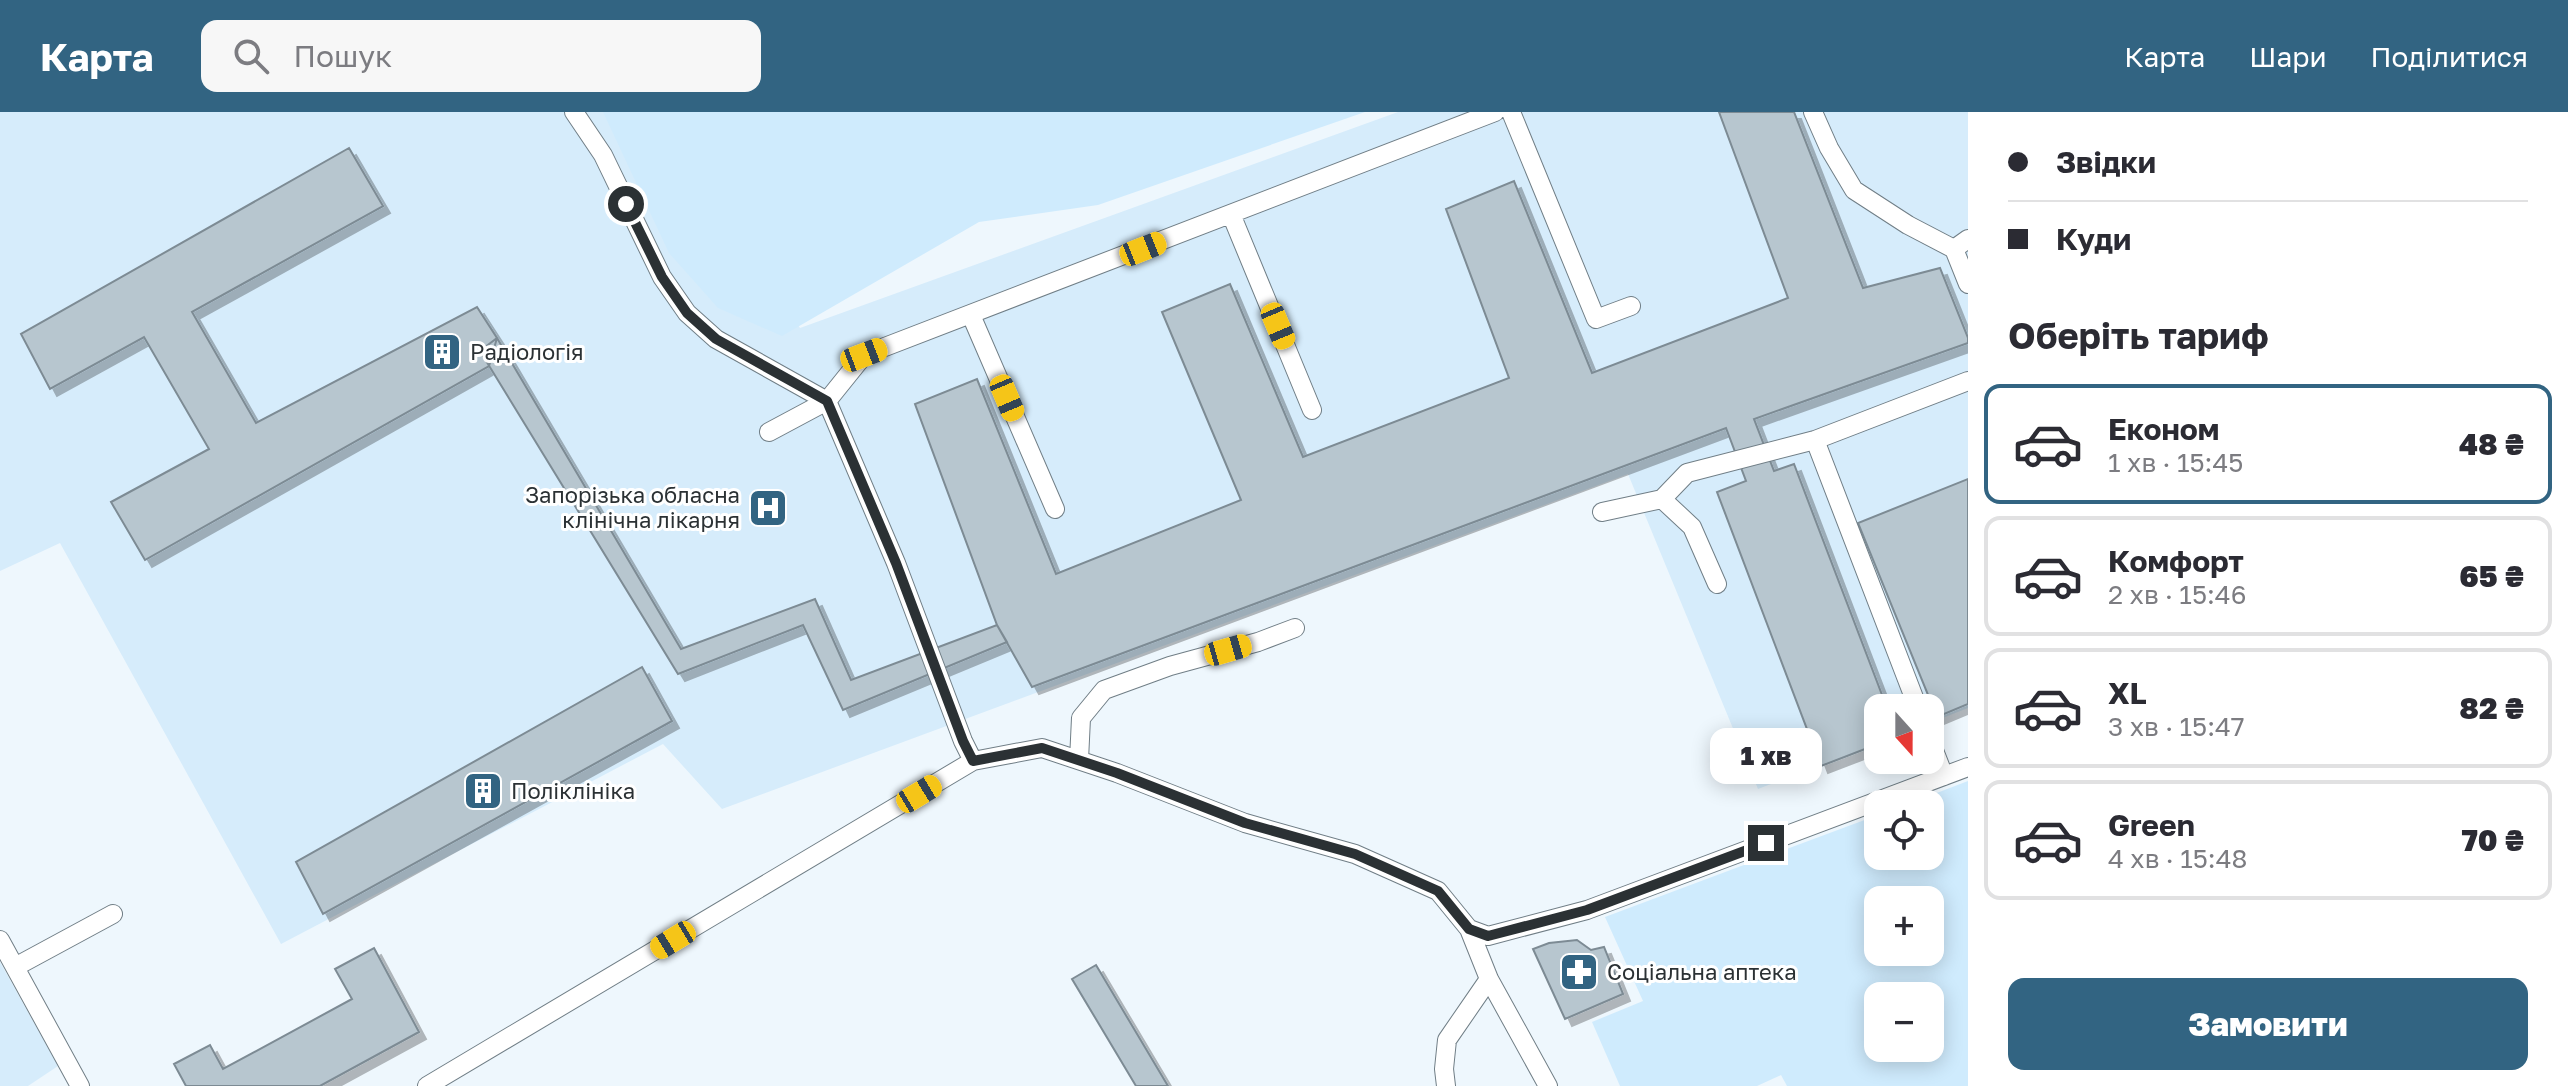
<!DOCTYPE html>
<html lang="uk">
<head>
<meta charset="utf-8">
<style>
	:root { --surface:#fff; --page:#f7f7f7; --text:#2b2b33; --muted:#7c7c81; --line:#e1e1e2; --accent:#326482 }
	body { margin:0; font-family:"Golos Text",sans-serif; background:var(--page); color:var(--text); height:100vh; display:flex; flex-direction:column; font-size:30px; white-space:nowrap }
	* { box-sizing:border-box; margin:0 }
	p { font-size:26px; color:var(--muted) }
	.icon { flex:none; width:44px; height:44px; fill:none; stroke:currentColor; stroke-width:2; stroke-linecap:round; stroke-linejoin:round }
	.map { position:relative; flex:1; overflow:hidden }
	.sheet { display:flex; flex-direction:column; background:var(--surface); width:600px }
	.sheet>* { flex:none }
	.top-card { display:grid; align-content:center; height:176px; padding:0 40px; background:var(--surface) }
	.needle { width:52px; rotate:159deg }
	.buttons { position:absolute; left:1864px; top:582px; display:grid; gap:16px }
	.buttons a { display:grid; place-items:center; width:80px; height:80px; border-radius:16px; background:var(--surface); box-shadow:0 4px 20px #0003; font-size:40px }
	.end { position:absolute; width:36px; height:36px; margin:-18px; border:10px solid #2b3134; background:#fff; box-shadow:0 0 0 4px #fff }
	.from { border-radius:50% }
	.bubble { position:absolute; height:56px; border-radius:16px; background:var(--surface); box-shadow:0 4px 20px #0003; font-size:26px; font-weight:800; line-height:56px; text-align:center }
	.car { position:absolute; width:24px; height:48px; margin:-24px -12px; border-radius:10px; box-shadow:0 0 6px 2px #0007; background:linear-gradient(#f5c518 24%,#345 0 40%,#f5c518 0 76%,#345 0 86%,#f5c518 0) }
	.top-card b { display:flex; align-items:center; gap:28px; height:76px; font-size:30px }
	.top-card b+b { border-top:2px solid var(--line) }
	.top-card i { width:20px; height:20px; background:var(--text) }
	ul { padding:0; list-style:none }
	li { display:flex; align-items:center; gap:24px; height:120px; margin:0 16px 12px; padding:0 24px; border:4px solid var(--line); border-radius:16px }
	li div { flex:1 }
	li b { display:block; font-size:30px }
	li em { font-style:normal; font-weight:800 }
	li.active { border-color:var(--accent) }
	li>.icon { width:72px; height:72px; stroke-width:1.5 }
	h2 { padding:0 40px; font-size:36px; line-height:96px }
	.primary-button { display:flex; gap:16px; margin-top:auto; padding:16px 40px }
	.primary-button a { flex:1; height:92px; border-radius:16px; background:var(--accent); color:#fff; font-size:32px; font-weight:800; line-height:92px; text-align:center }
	header { display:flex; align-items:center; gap:48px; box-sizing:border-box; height:112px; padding:0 40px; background:var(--accent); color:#fff }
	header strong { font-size:38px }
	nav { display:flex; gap:44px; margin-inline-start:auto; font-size:28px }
	.search { width:560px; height:72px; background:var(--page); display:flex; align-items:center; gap:20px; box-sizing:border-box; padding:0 28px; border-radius:16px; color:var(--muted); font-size:30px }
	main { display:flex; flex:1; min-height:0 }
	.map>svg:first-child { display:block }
	.built { fill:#d6ecfb }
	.green { fill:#cfebfd; fill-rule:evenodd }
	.building { fill:#b7c6cf; stroke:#7d8b94; stroke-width:2; filter:url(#shadow) }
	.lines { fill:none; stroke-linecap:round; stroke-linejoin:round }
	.service-casing { stroke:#707e86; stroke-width:20 }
	.service { stroke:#fff; stroke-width:18 }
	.route { stroke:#2b3134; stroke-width:10 }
	.labels { text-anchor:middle; stroke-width:6; stroke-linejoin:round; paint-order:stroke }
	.poi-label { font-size:22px; fill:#2b3134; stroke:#fff; text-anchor:start }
</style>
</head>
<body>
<header>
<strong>Карта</strong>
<div class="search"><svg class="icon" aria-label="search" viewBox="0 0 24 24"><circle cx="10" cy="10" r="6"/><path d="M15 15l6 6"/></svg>Пошук</div>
<nav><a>Карта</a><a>Шари</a><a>Поділитися</a></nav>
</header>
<main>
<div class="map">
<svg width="1968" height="974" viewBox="0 0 1968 974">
	<defs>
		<filter id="shadow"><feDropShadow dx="7" dy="7" stdDeviation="0" flood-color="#0004"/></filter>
	</defs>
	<rect width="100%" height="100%" fill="#eef7fd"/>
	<path class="built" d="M0 0H655L800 216 1398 0H1968V596L1930 611V596H1878V631L1758 677 1628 362 722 697 663 632 281 832 60 431 0 459Z
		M0 850 58 954 28 974H0Z"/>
	<path class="green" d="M603 0H1365L1098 93 979 110 782 224 718 196 669 141Z
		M1968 669V974H1787L1781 963 1757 974H1620L1592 910 1643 889 1605 805 1878 703V744H1930V692H1908ZM1878 788H1930V840H1878ZM1878 884H1930V936H1878Z"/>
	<path class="building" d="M1719 0H1794L1863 176 1940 156 1968 226V231L1754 307 1774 359 1794 352 1887 596H1878V632L1821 654 1717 380 1746 369 1726 316 1032 575 997 513 915 292 977 267 1056 462 1241 388 1162 200 1230 172 1303 345 1509 266 1446 97 1514 69 1592 261 1788 186Z
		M349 36 383 94 192 200 256 311 477 195 497 226 489 254 145 448 111 390 209 337 144 225 50 277 21 222Z
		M497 226 681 537 815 487 851 568 997 513 1007 530 843 598 803 513 678 562 480 239Z
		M1968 367V592L1937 605 1858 411Z
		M642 555 672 609 323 802 296 750Z
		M1577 828 1591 838 1604 835 1623 882 1565 907 1533 837 1549 831Z
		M374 836 419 920 320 974H186L174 952 210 933 223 957 352 887 335 857Z
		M1096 853 1168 974H1136L1072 867Z"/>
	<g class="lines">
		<defs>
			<path id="service" d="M574 0 603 43 662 165 687 201 716 227 827 289
				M1495 0 864 243 827 289 896 451 963 629 973 649 1042 636 1117 661 1245 711 1355 742 1438 779 1469 817 1489 867 1548 974
				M1511 0 1596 207 1631 194
				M1813 0 1829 36 1854 78 1908 113 1954 137
				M1231 102 1312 298
				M1968 127 1954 137 1968 172
				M971 203 1055 397
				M769 320 827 289
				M1662 387 1687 361 1815 328
				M1602 400 1662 387 1692 415 1717 472
				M1918 596 1815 328 1968 269
				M1930 628 1944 664
				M1079 648 1081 606 1104 578 1170 554 1258 530 1295 516
				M1469 817 1488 824 1587 798 1968 655
				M0 828 80 974
				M15 855 113 802
				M427 974 973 649
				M1446 974 1444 957 1447 928 1489 867"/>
		</defs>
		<use href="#service" class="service-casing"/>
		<use href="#service" class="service"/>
	</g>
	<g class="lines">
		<path class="route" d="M626 92 662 165 687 201 716 227 827 289 896 451 963 629 973 649 1042 636 1117 661 1245 711 1355 742 1438 779 1469 817 1488 824 1587 798 1766 731"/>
	</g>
	<defs>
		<symbol id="building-square" viewBox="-11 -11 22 22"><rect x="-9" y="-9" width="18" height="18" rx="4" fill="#326482" stroke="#fff"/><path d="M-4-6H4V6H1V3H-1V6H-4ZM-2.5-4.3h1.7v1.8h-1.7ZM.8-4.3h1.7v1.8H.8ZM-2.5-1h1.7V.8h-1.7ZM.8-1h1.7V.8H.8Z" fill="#fff"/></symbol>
		<symbol id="hospital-square" viewBox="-11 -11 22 22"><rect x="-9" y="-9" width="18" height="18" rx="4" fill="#326482" stroke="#fff"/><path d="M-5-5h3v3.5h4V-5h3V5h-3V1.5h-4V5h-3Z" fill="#fff"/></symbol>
		<symbol id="pharmacy-square" viewBox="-11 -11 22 22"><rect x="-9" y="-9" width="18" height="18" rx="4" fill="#326482" stroke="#fff"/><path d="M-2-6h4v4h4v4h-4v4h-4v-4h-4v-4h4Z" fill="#fff"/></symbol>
	</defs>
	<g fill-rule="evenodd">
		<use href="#building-square" x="420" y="218" width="44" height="44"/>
		<use href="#hospital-square" x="746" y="374" width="44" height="44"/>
		<use href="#building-square" x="461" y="657" width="44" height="44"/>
		<use href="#pharmacy-square" x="1557" y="838" width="44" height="44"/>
	</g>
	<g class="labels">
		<g class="poi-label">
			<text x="470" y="248">Радіологія</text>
			<text x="740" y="391" text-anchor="end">Запорізька обласна<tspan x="740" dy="25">клінічна лікарня</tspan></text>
			<text x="511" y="687">Поліклініка</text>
			<text x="1607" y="868">Соціальна аптека</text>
		</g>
	</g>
</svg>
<div class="buttons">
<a><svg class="needle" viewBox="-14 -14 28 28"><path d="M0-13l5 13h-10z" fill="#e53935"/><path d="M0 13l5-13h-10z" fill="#7c7c81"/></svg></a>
<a><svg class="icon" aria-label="locate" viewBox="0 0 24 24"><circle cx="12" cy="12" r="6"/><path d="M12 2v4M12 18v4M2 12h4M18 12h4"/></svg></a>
<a>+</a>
<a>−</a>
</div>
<i class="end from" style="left:626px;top:92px"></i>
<i class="end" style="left:1766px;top:731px"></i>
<div class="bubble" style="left:1710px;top:616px;width:112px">1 хв</div>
<i class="car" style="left:1143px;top:137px;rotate:68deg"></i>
<i class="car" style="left:1278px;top:214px;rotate:157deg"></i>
<i class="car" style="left:864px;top:243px;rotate:69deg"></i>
<i class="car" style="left:1007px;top:286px;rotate:157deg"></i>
<i class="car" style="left:1228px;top:538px;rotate:74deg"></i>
<i class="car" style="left:919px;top:682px;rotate:59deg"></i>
<i class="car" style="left:673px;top:828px;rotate:239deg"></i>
</div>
<section class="sheet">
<div class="top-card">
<b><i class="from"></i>Звідки</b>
<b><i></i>Куди</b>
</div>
<h2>Оберіть тариф</h2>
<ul>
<li class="active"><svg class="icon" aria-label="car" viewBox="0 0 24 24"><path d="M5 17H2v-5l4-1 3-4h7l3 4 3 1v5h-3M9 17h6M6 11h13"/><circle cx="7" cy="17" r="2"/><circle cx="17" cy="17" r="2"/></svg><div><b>Економ</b><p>1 хв · 15:45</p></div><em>48 ₴</em></li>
<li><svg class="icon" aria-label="car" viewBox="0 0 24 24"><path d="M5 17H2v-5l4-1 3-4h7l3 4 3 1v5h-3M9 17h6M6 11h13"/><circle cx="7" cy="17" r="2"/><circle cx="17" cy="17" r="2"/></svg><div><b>Комфорт</b><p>2 хв · 15:46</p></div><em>65 ₴</em></li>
<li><svg class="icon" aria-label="car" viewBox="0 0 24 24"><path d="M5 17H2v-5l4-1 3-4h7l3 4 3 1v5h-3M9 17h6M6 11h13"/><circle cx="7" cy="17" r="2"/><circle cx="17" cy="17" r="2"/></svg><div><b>XL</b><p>3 хв · 15:47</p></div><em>82 ₴</em></li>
<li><svg class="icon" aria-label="car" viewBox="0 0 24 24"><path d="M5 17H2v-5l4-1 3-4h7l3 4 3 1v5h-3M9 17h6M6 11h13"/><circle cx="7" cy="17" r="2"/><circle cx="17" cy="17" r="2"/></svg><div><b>Green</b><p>4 хв · 15:48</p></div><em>70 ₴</em></li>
</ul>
<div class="primary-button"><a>Замовити</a></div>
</section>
</main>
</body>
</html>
